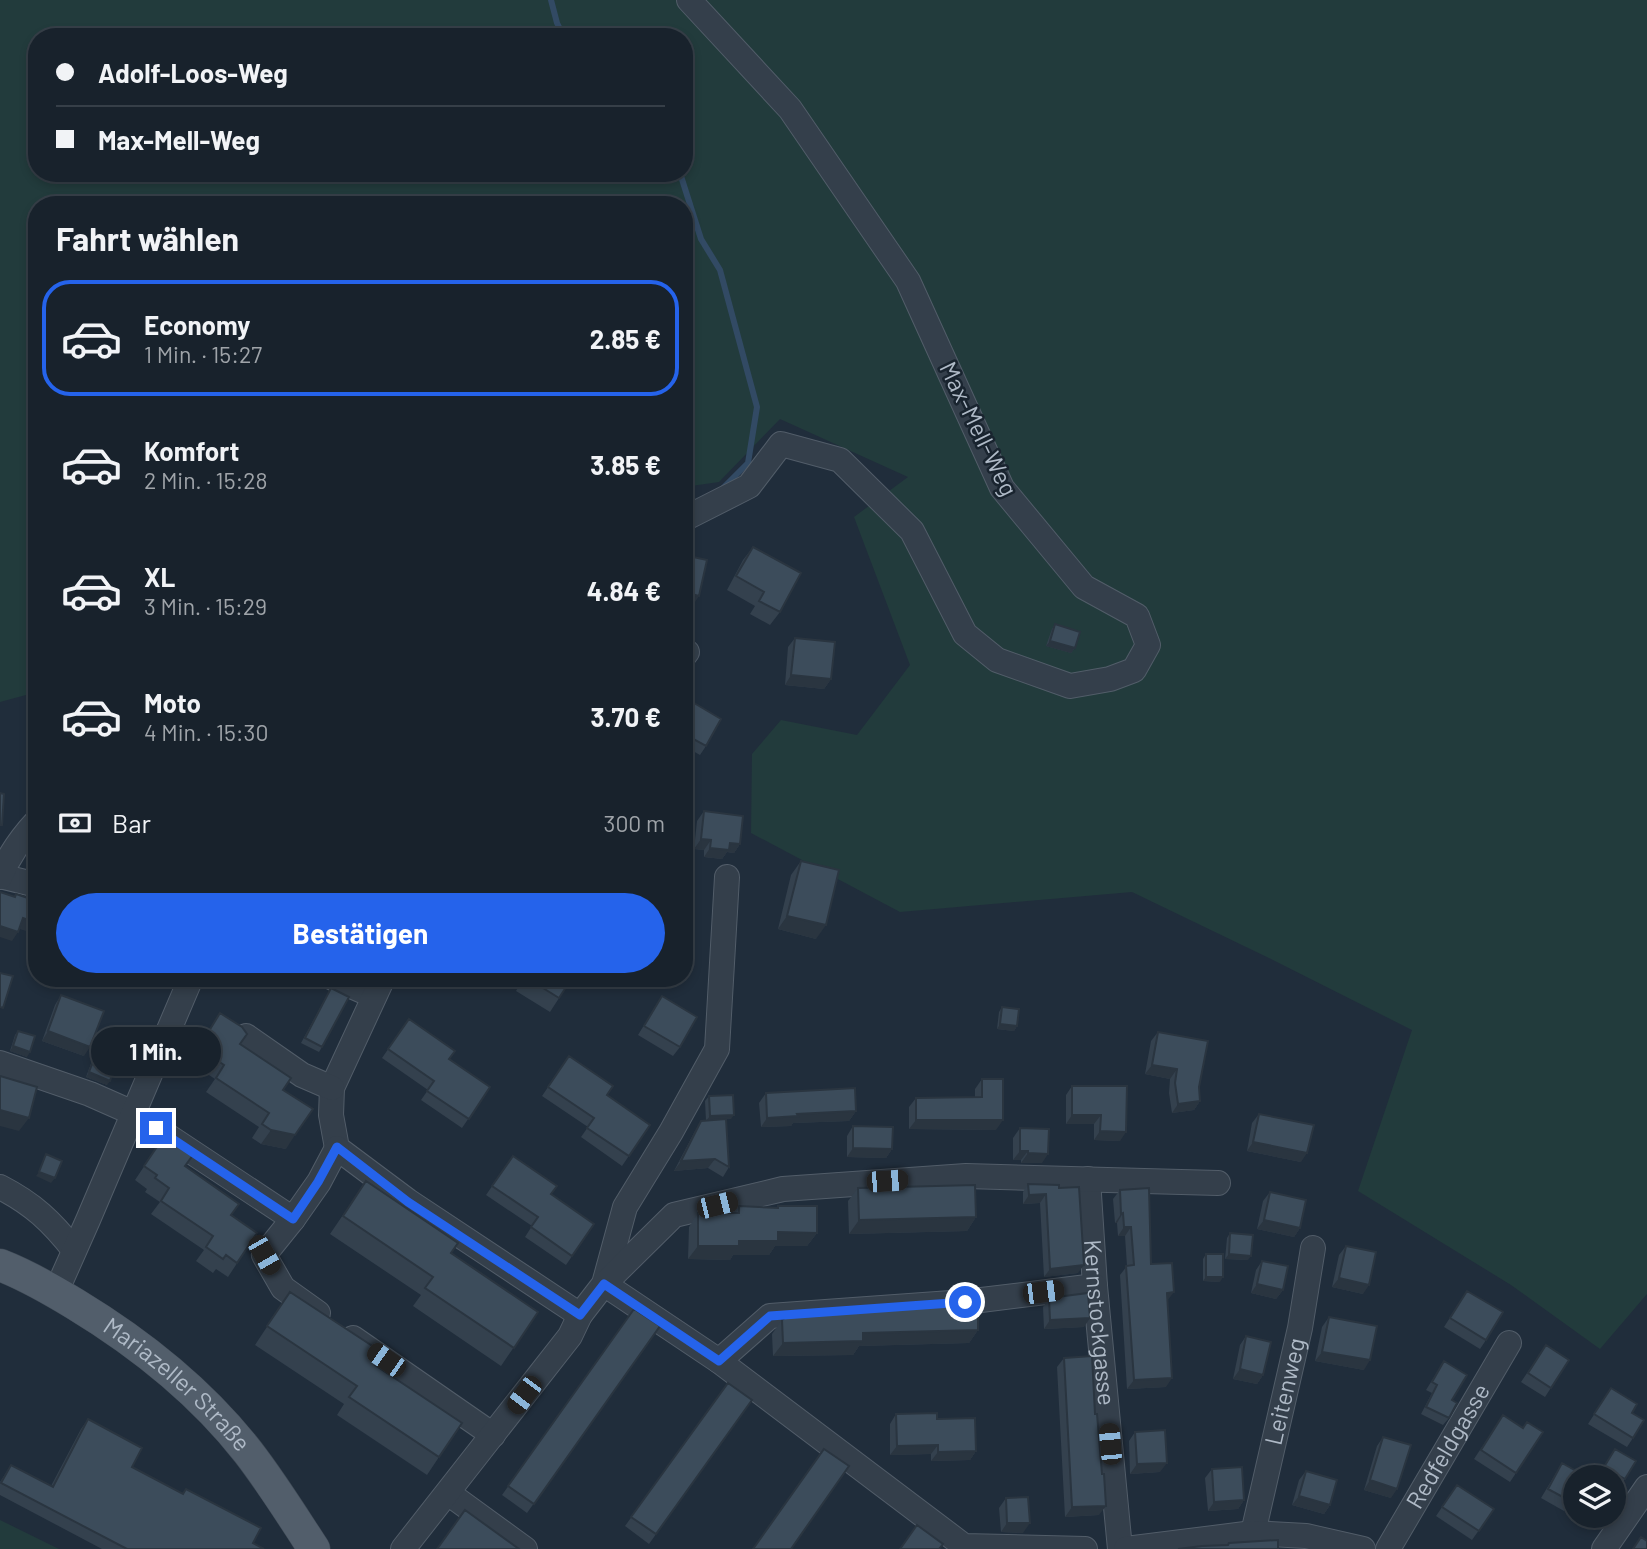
<!DOCTYPE html>
<html lang="de">
<head>
<meta charset="utf-8">
<style>
	:root { --surface:#18222c; --page:#212a34; --text:#f1f3f6; --muted:#9fa4a9; --line:#363f48; --accent:#2563eb }
	body { margin:0; font-family:Barlow,sans-serif; background:var(--page); color:var(--text); height:100vh; display:flex; flex-direction:column; font-size:26px; white-space:nowrap }
	* { box-sizing:border-box; margin:0 }
	p { font-size:23px; color:var(--muted) }
	.icon { flex:none; width:38px; height:38px; fill:none; stroke:currentColor; stroke-width:2; stroke-linecap:round; stroke-linejoin:round }
	.map { position:relative; flex:1; overflow:hidden }
	.panel { position:absolute; left:28px; top:196px; width:665px; height:791px; display:flex; flex-direction:column; background:var(--surface); border-radius:28px; box-shadow:0 4px 10px #0003,0 0 0 2px var(--line) }
	.panel>* { flex:none }
	.hud { position:absolute; left:28px; top:28px; width:665px; height:154px; border-radius:28px; box-shadow:0 4px 10px #0003,0 0 0 2px var(--line); display:grid; align-content:center; height:154px; padding:0 28px; background:var(--surface) }
	.tools { position:absolute; left:1563px; top:1465px; display:grid; gap:14px }
	.tools a { display:grid; place-items:center; width:63px; height:63px; border-radius:50%; background:var(--surface); box-shadow:0 4px 10px #0003,0 0 0 2px var(--line); font-size:35px }
	.end { position:absolute; width:32px; height:32px; margin:-16px; border:9px solid #2563eb; background:#fff; box-shadow:0 0 0 4px #fff }
	.from { border-radius:50% }
	.bubble { position:absolute; height:49px; border-radius:24px; background:var(--surface); box-shadow:0 4px 10px #0003,0 0 0 2px var(--line); font-size:23px; font-weight:700; line-height:49px; text-align:center }
	.car { position:absolute; width:21px; height:42px; margin:-21px -10px; border-radius:9px; box-shadow:0 0 5px 2px #0007; background:linear-gradient(#222 24%,#8ab4d8 0 40%,#222 0 76%,#8ab4d8 0 86%,#222 0) }
	.hud b { display:flex; align-items:center; gap:24px; height:66px; font-size:26px }
	.hud b+b { border-top:2px solid var(--line) }
	.hud i { width:18px; height:18px; background:var(--text) }
	ul { padding:0; list-style:none }
	li { display:flex; align-items:center; gap:21px; height:116px; margin:0 14px 10px; padding:0 14px; border:4px solid transparent; border-radius:28px }
	li div { flex:1 }
	li b { display:block; font-size:26px }
	li em { font-style:normal; font-weight:700 }
	li.active { border-color:var(--accent) }
	li>.icon { width:63px; height:63px; stroke-width:1.5 }
	h2 { padding:0 28px; font-size:32px; line-height:84px }
	.pay { display:flex; align-items:center; gap:18px; height:77px; padding:0 28px; font-size:26px }
	.pay p { margin-inline-start:auto }
	.primary-button { display:flex; gap:14px; margin-top:auto; padding:14px 28px }
	.primary-button a { flex:1; height:80px; border-radius:42px; background:var(--accent); color:#fff; font-size:28px; font-weight:700; line-height:80px; text-align:center }
	.map>svg:first-child { display:block }
	.green { fill:#223b3c; fill-rule:evenodd }
	.lines { fill:none; stroke-linecap:round; stroke-linejoin:round }
	.stream { stroke:#324a64; stroke-width:6 }
	.minor-casing { stroke:#525d69; stroke-width:26 }
	.major-casing { stroke:#3d4854; stroke-width:33 }
	.minor { stroke:#343f4b; stroke-width:24 }
	.major { stroke:#525e6b; stroke-width:32 }
	.wall { fill:#34414e }
	.shaded-wall { fill:#2a3540 }
	.building { fill:#3c4c5b; stroke:#2a3540; stroke-width:2 }
	.route { stroke:#2563eb; stroke-width:9 }
	.labels { text-anchor:middle; stroke-width:5; stroke-linejoin:round; paint-order:stroke }
	.street-label { font-size:24px; fill:#afbac7; stroke:#19242f }
</style>
</head>
<body>
<div class="map">
<svg width="1647" height="1549" viewBox="0 0 1647 1549">
	<rect width="100%" height="100%" fill="#202d3b"/>
	<path class="green" d="M0 0H1647V1294L1600 1349 1511 1285 1358 1191 1412 1030 1271 959 1132 892 900 912 751 833 752 754 781 720 857 735 910 665 854 517 908 477 780 419 719 482 684 487V205H37V692L0 702ZM37 37H684V173H37Z
		M0 1520 59 1549H0Z"/>
	<g class="lines">
		<path class="stream" d="M551 0 557 23 564 37
			M680 173 701 239 720 270 757 407 748 463 722 489"/>
		<defs>
			<g id="minor">
				<path d="M684 519 749 486 781 444 840 460 912 531 965 634 997 660 1070 686 1110 679 1134 670 1148 645 1137 616 1084 587 1002 488 908 281 790 109 689 0"/>
				<path d="M684 650 687 652 684 656"/>
				<path d="M0 876 37 885"/>
				<path d="M0 877C9 855 21 838 37 821"/>
				<path d="M333 978 374 996"/>
				<path d="M383 978 332 1088 331 1115 337 1148 408 1201 580 1315"/>
				<path d="M246 1036 302 1075 332 1088"/>
				<path d="M0 1063 90 1094 133 1113 293 1219"/>
				<path id="s1" d="M1088 1179 1095 1286 1120 1549"/>
				<path d="M0 1187C33 1204 51 1221 74 1250"/>
				<path d="M56 1292 88 1220 191 978"/>
				<path d="M318 1313 283 1288 264 1255 293 1219 319 1182 337 1148"/>
				<path d="M353 1338 493 1435"/>
				<path d="M719 1361 770 1316 965 1302 1095 1286"/>
				<path d="M448 1493 525 1549"/>
				<path id="s2" d="M1253 1533 1300 1328 1313 1248"/>
				<path d="M403 1549 570 1336 580 1315 604 1284 625 1207 671 1132 717 1049 727 877"/>
				<path d="M1085 1549 964 1546 719 1361 604 1284 674 1215 783 1189 966 1176 1218 1183"/>
				<path d="M1126 1549 1253 1533 1306 1536 1363 1549"/>
				<path id="s3" d="M1388 1549 1509 1343"/>
				<path d="M1604 1549 1647 1487"/>
			</g>
			<g id="major">
				<path id="s4" d="M0 1265C26 1275 52 1290 75 1304 141 1344 201 1392 248 1452 272 1483 293 1517 314 1549"/>
			</g>
		</defs>
		<use href="#minor" class="minor-casing"/>
		<use href="#major" class="major-casing"/>
		<use href="#minor" class="minor"/>
		<use href="#major" class="major"/>
	</g>
	<path class="wall" d="M753 547 780 612 770 625 750 614 755 606 727 590 743 560Z
		M1055 624 1075 648 1071 653 1046 646 1052 629Z
		M795 638 831 679 824 689 785 685 788 647Z
		M684 697 706 746 700 755 684 746Z
		M704 811 740 844 734 853 727 852 722 859 704 857V850L694 849 697 821Z
		M801 861 816 939 778 929 791 875Z
		M511 978H572L550 1012 516 991 520 984Z
		M331 988 322 1047 319 1052 301 1043Z
		M61 995 84 1056 42 1041 55 1005Z
		M662 996 680 1047 673 1056 638 1035Z
		M1002 1007 1017 1026 1014 1031 997 1029 999 1012Z
		M220 1013 240 1044 283 1090 286 1149 261 1144 252 1138 259 1127 206 1092 215 1079 200 1069 202 1065 191 1057Z
		M409 1019 449 1059 490 1087 462 1128 421 1100 428 1090 382 1058Z
		M18 1031 27 1057 10 1051 15 1035Z
		M1158 1032 1200 1101 1194 1110 1172 1113 1169 1093 1170 1079 1145 1074 1151 1041Z
		M99 1046 107 1085 86 1077 96 1050Z
		M569 1056 607 1095 650 1125 622 1166 581 1137 588 1127 542 1096Z
		M982 1079 996 1130 909 1129V1107L916 1098 975 1097V1089Z
		M1072 1086H1127L1120 1141 1094 1140V1124H1066V1095Z
		M766 1093 856 1111 849 1121 793 1123 791 1126 761 1127 759 1103Z
		M709 1096 731 1119H726L729 1167 723 1177 708 1168 674 1171 695 1131 701 1121H706L705 1101Z
		M1259 1114 1301 1162 1247 1151 1252 1123Z
		M853 1126 892 1149 886 1158 847 1157V1136Z
		M1020 1128 1042 1163H1021V1160H1013V1138Z
		M165 1135 185 1166 231 1215 257 1233 228 1277 216 1269 213 1273 196 1261 204 1250 151 1214 160 1202 145 1192 147 1189 135 1180Z
		M513 1156 551 1194 594 1224 566 1265 525 1237 532 1226 486 1195Z
		M366 1181 451 1253 538 1312 501 1366 413 1306 421 1295 330 1234Z
		M1028 1184 1059 1185 1078 1273 1044 1277 1040 1203 1023 1204V1192Z
		M858 1188 976 1217 967 1231 849 1234 848 1201Z
		M1120 1190 1167 1301 1166 1387 1127 1389 1120 1275 1127 1266 1125 1236H1118L1117 1223H1115L1113 1199Z
		M1270 1192 1300 1228 1294 1237 1257 1229 1263 1201Z
		M739 1206 777 1208 778 1206 817 1233 807 1246H775L769 1255H733L730 1260 688 1259 689 1227 698 1213H734Z
		M1230 1233 1248 1260 1225 1259 1227 1238Z
		M1346 1246 1363 1294 1332 1287 1339 1255Z
		M1206 1254 1220 1282 1203 1281V1259Z
		M1262 1261 1283 1290 1276 1299 1251 1293 1256 1270Z
		M1467 1291 1486 1340 1480 1349 1444 1327Z
		M290 1292 375 1365 439 1457 427 1475 337 1415 344 1404 255 1345Z
		M1049 1298 1084 1327 1044 1329 1043 1307Z
		M634 1309 660 1326 527 1513 502 1495Z
		M1329 1317 1364 1370 1315 1361 1322 1327Z
		M782 1320 978 1330 969 1343 859 1346 853 1355 773 1356 772 1334Z
		M1246 1336 1263 1375 1257 1384 1233 1379 1240 1345Z
		M1546 1345 1569 1360 1545 1397 1521 1382Z
		M1064 1358 1095 1414 1099 1515 1065 1517 1057 1367Z
		M1444 1361 1452 1400 1449 1418 1443 1425 1421 1414 1432 1393 1426 1390Z
		M728 1383 752 1400 649 1544 625 1526Z
		M1611 1388 1632 1413 1633 1438 1627 1447 1588 1424Z
		M896 1414 937 1419 976 1451 970 1460 931 1461V1454L890 1455V1424Z
		M1503 1415 1516 1473 1510 1482 1474 1459Z
		M88 1419 132 1467 183 1494 186 1489 253 1543 264 1549H102L0 1495V1482L11 1465 51 1486 81 1429Z
		M1135 1432 1160 1472 1130 1474 1129 1441Z
		M1383 1437 1391 1498 1364 1490 1377 1446Z
		M1615 1449 1625 1479 1618 1489 1614 1486V1477L1598 1476Z
		M1562 1463 1570 1501 1564 1511 1541 1498Z
		M1212 1469 1244 1500 1238 1509 1208 1511 1205 1478Z
		M1306 1471 1330 1505 1324 1514 1292 1505 1299 1480Z
		M1457 1485 1494 1509 1472 1540 1436 1516Z
		M1006 1498 1023 1533 1001 1532 999 1508Z"/>
	<path class="shaded-wall" d="M684 592 699 596 693 605 684 603Z
		M1050 641 1075 648 1071 653 1046 646Z
		M791 675 831 679 824 689 785 685Z
		M701 839 711 840 704 850 694 849Z
		M730 843 740 844 734 853 727 852 722 859 704 857 710 848Z
		M787 916 826 925 816 939 778 929Z
		M23 918 37 923V928L33 933 16 928Z
		M0 926 18 932 12 941 0 937Z
		M1000 1024 1017 1026 1014 1031 997 1029Z
		M48 1031 90 1047 84 1056 42 1041Z
		M13 1046 30 1052 27 1057 10 1051Z
		M1152 1065 1177 1069 1170 1079 1145 1074Z
		M89 1072 110 1081 107 1085 86 1077Z
		M1200 1101 1194 1110 1172 1113 1178 1104Z
		M0 1110 29 1118 19 1131 0 1126Z
		M856 1111 849 1121 793 1123 791 1126 761 1127 767 1118 797 1114Z
		M734 1115 731 1119 706 1121 710 1116Z
		M1072 1115H1101L1094 1124H1066Z
		M916 1120H1003L996 1130 909 1129Z
		M271 1130 295 1135 286 1149 261 1144Z
		M1100 1131 1126 1132 1120 1141 1094 1140Z
		M1253 1142 1307 1153 1301 1162 1247 1151Z
		M853 1148 892 1149 886 1158 847 1157Z
		M1020 1151H1028L1021 1160H1013Z
		M1028 1153 1048 1154 1042 1163H1021Z
		M715 1159 708 1168 674 1171 681 1161Z
		M39 1172 55 1178 51 1183 36 1176Z
		M1046 1194 1040 1203 1023 1204 1029 1195Z
		M1123 1213 1117 1223H1115L1121 1214Z
		M976 1217 967 1231 849 1234 859 1220Z
		M1264 1220 1300 1228 1294 1237 1257 1229Z
		M1124 1227H1131L1125 1236H1118Z
		M778 1232 817 1233 807 1246H775L769 1255H733L730 1260 688 1259 698 1246Z
		M1229 1254 1251 1256 1248 1260 1225 1259Z
		M1084 1265 1078 1273 1044 1277 1050 1269Z
		M1206 1277H1223L1220 1282 1203 1281Z
		M1339 1278 1369 1285 1363 1294 1332 1287Z
		M1257 1284 1283 1290 1276 1299 1251 1293Z
		M1174 1292 1167 1301V1293Z
		M1090 1318 1084 1327 1044 1329 1050 1320Z
		M978 1330 969 1343 859 1346 853 1355 773 1356 783 1343 863 1333Z
		M1322 1352 1370 1360 1364 1370 1315 1361Z
		M1240 1369 1263 1375 1257 1384 1233 1379Z
		M1172 1378 1166 1387 1127 1389 1134 1380Z
		M938 1445 931 1454 890 1455 897 1446Z
		M976 1451 970 1460 931 1461 938 1452Z
		M1167 1463 1160 1472 1130 1474 1137 1464Z
		M1370 1480 1397 1489 1391 1498 1364 1490Z
		M1299 1496 1330 1505 1324 1514 1292 1505Z
		M1244 1500 1238 1509 1208 1511 1214 1502Z
		M1106 1506 1099 1515 1065 1517 1072 1507Z
		M1007 1523H1030L1023 1533 1001 1532Z"/>
	<path class="building" d="M753 547 801 573 780 612 759 601 764 592 736 576Z
		M684 555 707 560 699 596 684 592Z
		M1055 624 1080 632 1075 648 1050 641Z
		M795 638 835 642 831 679 791 675Z
		M684 697 721 719 706 746 684 734Z
		M0 793 4 794 2 825H0Z
		M704 811 743 816 740 844 730 843 729 850 710 848 711 840 701 839Z
		M801 861 839 870 826 925 787 916Z
		M0 892 15 897 16 894 37 901V923L23 918 18 932 0 926Z
		M0 973 13 976 3 1008 0 1007Z
		M527 978H572L559 998Z
		M331 988 349 997 322 1047 305 1038Z
		M61 995 104 1011 90 1047 48 1031Z
		M662 996 697 1017 680 1047 644 1026Z
		M1002 1007 1019 1009 1017 1026 1000 1024Z
		M220 1013 242 1027 247 1034 240 1044 291 1078 283 1090 313 1109 295 1135 271 1130 262 1124 269 1113 216 1078 224 1065 209 1055 212 1051 201 1044Z
		M409 1019 455 1051 449 1059 490 1087 469 1119 427 1091 434 1081 388 1049Z
		M18 1031 35 1036 30 1052 13 1046Z
		M1158 1032 1208 1041 1199 1087 1200 1101 1178 1104 1175 1083 1177 1069 1152 1065Z
		M99 1046 120 1053 110 1081 89 1072Z
		M569 1056 613 1086 607 1095 650 1125 629 1156 587 1128 594 1118 548 1087Z
		M0 1076 37 1087 29 1118 0 1110Z
		M982 1079H1003V1120H916V1098L982 1097Z
		M1072 1086H1127L1126 1132 1100 1131 1101 1115H1072Z
		M855 1088 856 1111 797 1114 798 1116 767 1118 766 1093Z
		M733 1095 734 1115 710 1116 709 1096Z
		M1259 1114 1314 1125 1307 1153 1253 1142Z
		M726 1119 729 1167 715 1159 681 1161 701 1121Z
		M853 1126 893 1127 892 1149 853 1148Z
		M1020 1128 1049 1129 1048 1154 1028 1153V1151H1020Z
		M165 1135 193 1155 185 1166 239 1204 231 1215 257 1233 237 1263 226 1255 223 1259 206 1247 213 1236 161 1201 169 1188 155 1178 157 1175 144 1166Z
		M46 1154 62 1161 55 1178 39 1172Z
		M513 1156 557 1186 551 1194 594 1224 572 1256 531 1227 538 1217 492 1186Z
		M366 1181 458 1243 451 1253 538 1312 514 1348 425 1288 433 1277 343 1216Z
		M1028 1184 1059 1185V1188L1079 1187 1084 1265 1050 1269 1046 1194 1029 1195Z
		M975 1185 976 1217 859 1220 858 1188Z
		M1149 1188 1151 1264 1172 1263 1174 1292 1167 1293 1172 1378 1134 1380 1126 1266 1134 1265 1131 1227H1124L1123 1213 1121 1214 1120 1190Z
		M1270 1192 1306 1200 1300 1228 1264 1220Z
		M739 1206 778 1208V1206H817V1233L778 1232V1241H739V1246H698V1213H739Z
		M1230 1233 1253 1235 1251 1256 1229 1254Z
		M1346 1246 1376 1252 1369 1285 1339 1278Z
		M1206 1254H1223V1277H1206Z
		M1262 1261 1288 1266 1283 1290 1257 1284Z
		M1467 1291 1503 1312 1486 1340 1450 1318Z
		M290 1292 383 1353 375 1365 462 1423 439 1457 349 1397 357 1386 267 1326Z
		M1088 1293 1090 1318 1050 1320 1049 1298Z
		M978 1303V1330L863 1333V1341L783 1343 782 1320 786 1317Z
		M634 1309 660 1326 534 1504 508 1486Z
		M1329 1317 1377 1326 1370 1360 1322 1352Z
		M1246 1336 1271 1342 1263 1375 1240 1369Z
		M1546 1345 1569 1360 1551 1388 1528 1373Z
		M1092 1356 1095 1414H1097L1102 1474H1104L1106 1506 1072 1507 1064 1358Z
		M1444 1361 1467 1375 1452 1400 1457 1403 1449 1418 1426 1407 1437 1385 1432 1382Z
		M728 1383 752 1400 656 1534 631 1517Z
		M1611 1388 1637 1404 1632 1413 1644 1420 1633 1438 1594 1414Z
		M937 1413V1419L975 1418 976 1451 938 1452V1445L897 1446 896 1414Z
		M1503 1415 1523 1428 1527 1422 1543 1432 1516 1473 1481 1450Z
		M88 1419 142 1448 132 1467 183 1494 186 1489 261 1528 253 1543 264 1549H127L1 1483 11 1465 53 1487Z
		M1165 1430 1167 1463 1137 1464 1135 1432Z
		M1383 1437 1411 1445 1397 1489 1370 1480Z
		M824 1449 849 1466 791 1549H753Z
		M1615 1449 1636 1461 1625 1479 1604 1467Z
		M1562 1463 1585 1476 1584 1477H1575V1493L1570 1501 1548 1489Z
		M1242 1467 1244 1500 1214 1502 1212 1469Z
		M1306 1471 1337 1480 1330 1505 1299 1496Z
		M1457 1485 1494 1509 1479 1531 1442 1507Z
		M1028 1497 1030 1523H1007L1006 1498Z
		M465 1510 519 1549H437Z
		M917 1525 943 1544 939 1549H900Z
		M1641 1537 1647 1541V1549H1633Z
		M1278 1540V1549H1178L1202 1546 1228 1545 1229 1543Z"/>
	<g class="lines">
		<path class="route" d="M156 1128 293 1219 318 1182 337 1147 408 1202 580 1315 604 1284 719 1361 770 1316 965 1302"/>
	</g>
	<g class="labels">
		<g class="street-label">
			<text transform="translate(978 429) rotate(64)" y="8">Max-Mell-Weg</text>
			<text dy="8" stroke="none"><textPath href="#s1" startOffset="144">Kernstockgasse</textPath></text>
			<text dy="8" stroke="none"><textPath href="#s4" startOffset="215">Mariazeller Straße</textPath></text>
			<text dy="8" stroke="none"><textPath href="#s2" startOffset="145">Leitenweg</textPath></text>
			<text dy="8" stroke="none"><textPath href="#s3" startOffset="119">Redfeldgasse</textPath></text>
		</g>
	</g>
</svg>
<div class="tools">
<a><svg class="icon" aria-label="layers" viewBox="0 0 24 24"><path d="M12 4l9 5-9 5-9-5zM3 14l9 5 9-5"/></svg></a>
</div>
<i class="end from" style="left:965px;top:1302px"></i>
<i class="end" style="left:156px;top:1128px"></i>
<div class="bubble" style="left:91px;top:1027px;width:130px">1 Min.</div>
<i class="car" style="left:887px;top:1181px;rotate:86deg"></i>
<i class="car" style="left:717px;top:1205px;rotate:76deg"></i>
<i class="car" style="left:264px;top:1255px;rotate:150deg"></i>
<i class="car" style="left:1043px;top:1292px;rotate:83deg"></i>
<i class="car" style="left:386px;top:1360px;rotate:305deg"></i>
<i class="car" style="left:524px;top:1395px;rotate:217deg"></i>
<i class="car" style="left:1110px;top:1444px;rotate:355deg"></i>
<div class="hud">
<b><i class="from"></i>Adolf-Loos-Weg</b>
<b><i></i>Max-Mell-Weg</b>
</div>
<section class="panel">
<h2>Fahrt wählen</h2>
<ul>
<li class="active"><svg class="icon" aria-label="car" viewBox="0 0 24 24"><path d="M5 17H2v-5l4-1 3-4h7l3 4 3 1v5h-3M9 17h6M6 11h13"/><circle cx="7" cy="17" r="2"/><circle cx="17" cy="17" r="2"/></svg><div><b>Economy</b><p>1 Min. · 15:27</p></div><em>2.85 €</em></li>
<li><svg class="icon" aria-label="car" viewBox="0 0 24 24"><path d="M5 17H2v-5l4-1 3-4h7l3 4 3 1v5h-3M9 17h6M6 11h13"/><circle cx="7" cy="17" r="2"/><circle cx="17" cy="17" r="2"/></svg><div><b>Komfort</b><p>2 Min. · 15:28</p></div><em>3.85 €</em></li>
<li><svg class="icon" aria-label="car" viewBox="0 0 24 24"><path d="M5 17H2v-5l4-1 3-4h7l3 4 3 1v5h-3M9 17h6M6 11h13"/><circle cx="7" cy="17" r="2"/><circle cx="17" cy="17" r="2"/></svg><div><b>XL</b><p>3 Min. · 15:29</p></div><em>4.84 €</em></li>
<li><svg class="icon" aria-label="car" viewBox="0 0 24 24"><path d="M5 17H2v-5l4-1 3-4h7l3 4 3 1v5h-3M9 17h6M6 11h13"/><circle cx="7" cy="17" r="2"/><circle cx="17" cy="17" r="2"/></svg><div><b>Moto</b><p>4 Min. · 15:30</p></div><em>3.70 €</em></li>
</ul>
<div class="pay"><svg class="icon" aria-label="cash" viewBox="0 0 24 24"><path d="M3 7h18v10H3z"/><circle cx="12" cy="12" r="2"/></svg>Bar<p>300 m</p></div>
<div class="primary-button"><a>Bestätigen</a></div>
</section>
</div>
</body>
</html>
